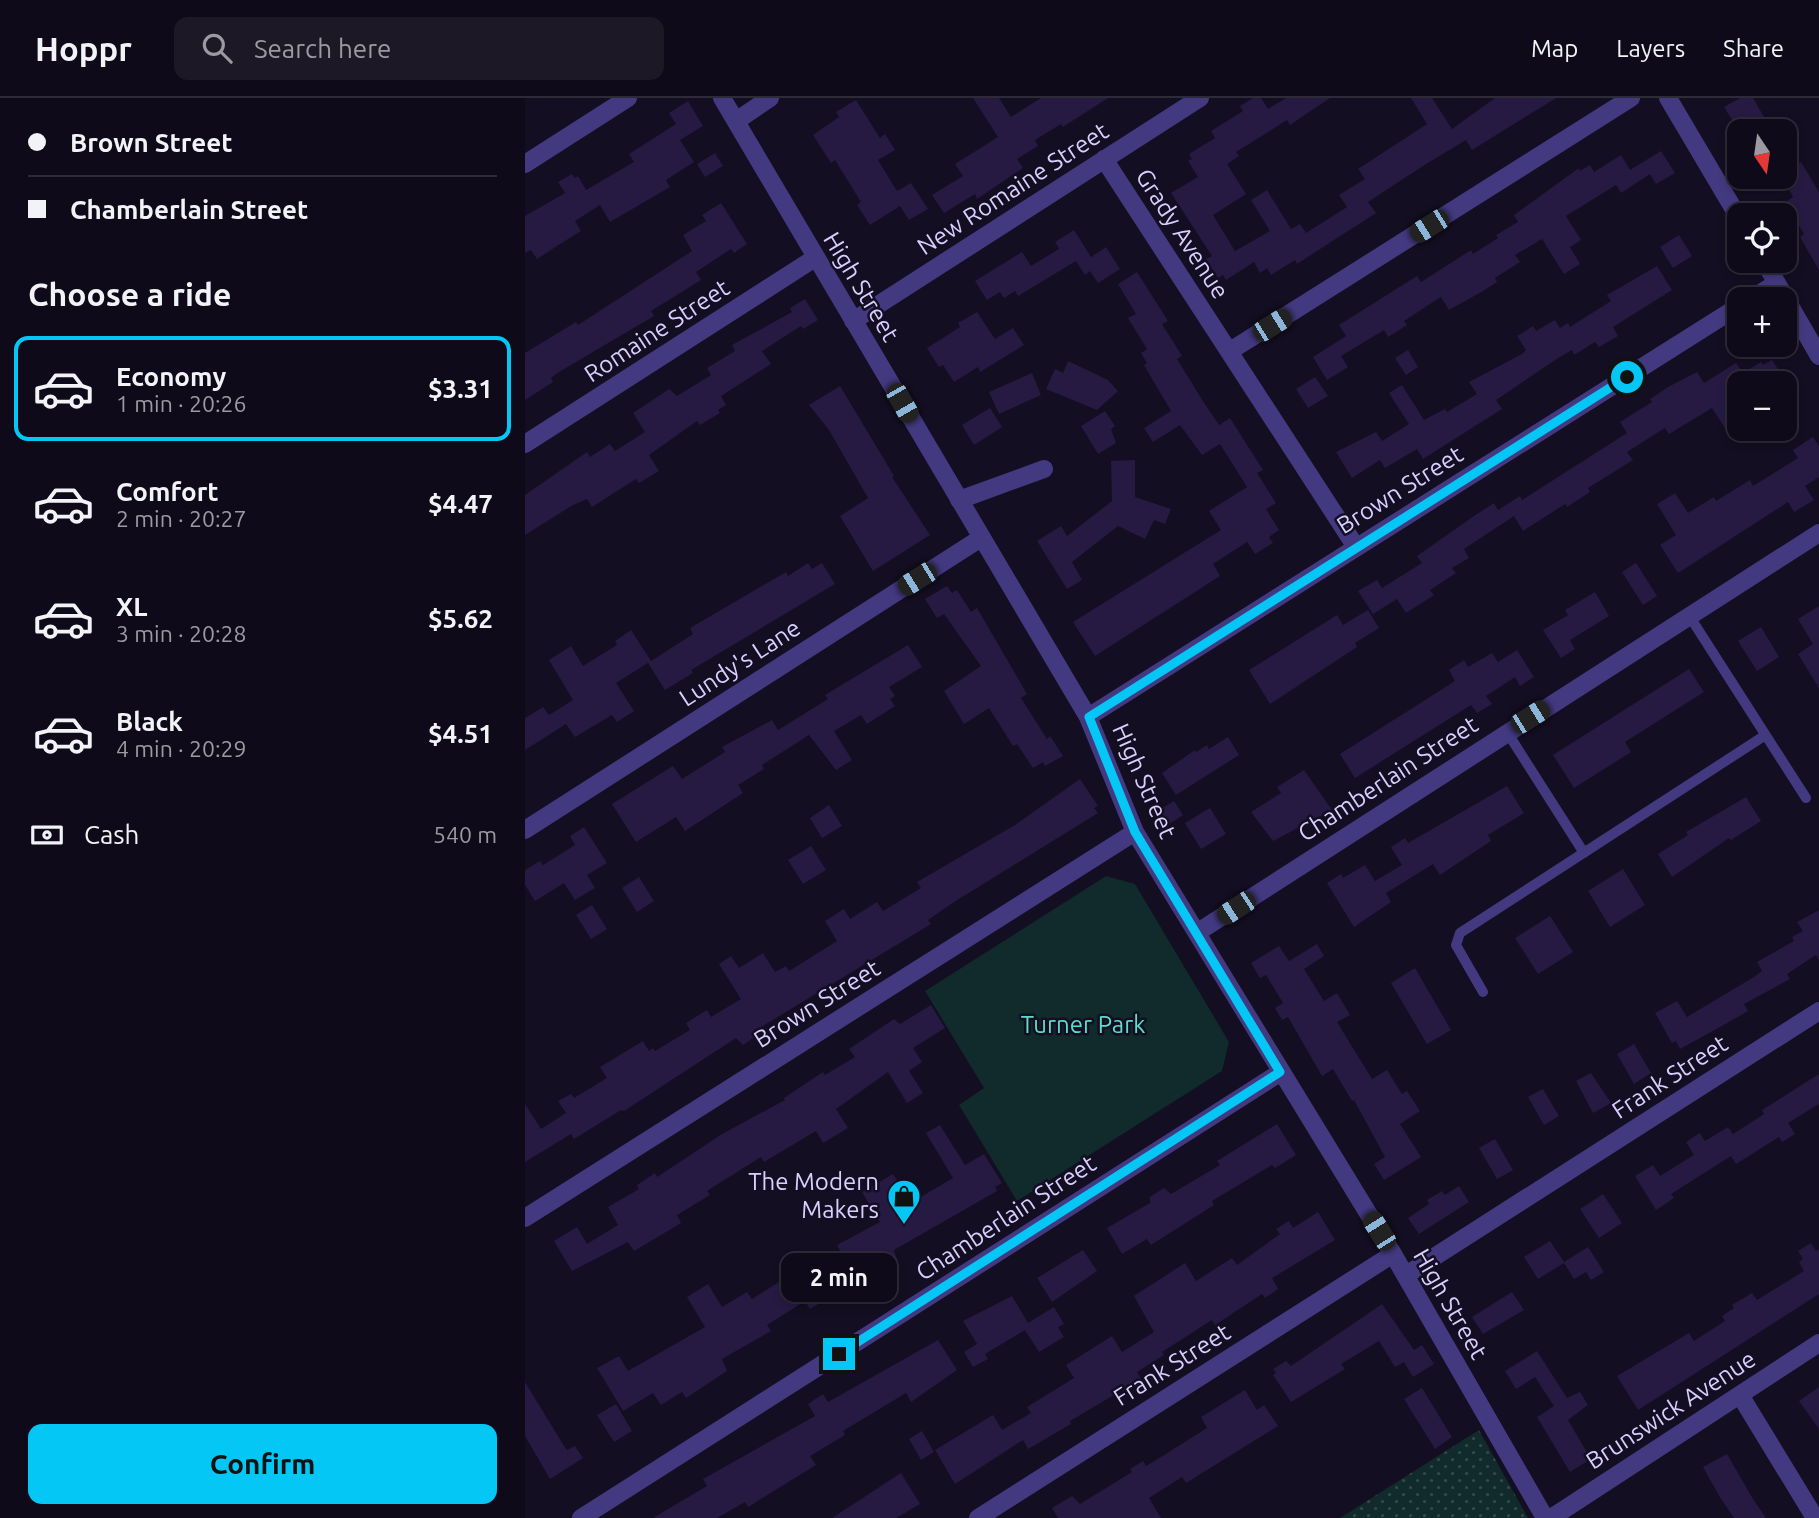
<!DOCTYPE html>
<html lang="en">
<head>
<meta charset="utf-8">
<style>
	:root { --surface:#0e0a19; --page:#1c1826; --text:#f1f3f6; --muted:#9b9aa2; --line:#2e2b38; --accent:#04c7f5 }
	body { margin:0; font-family:Ubuntu,sans-serif; background:var(--page); color:var(--text); height:100vh; display:flex; flex-direction:column; font-size:26px; white-space:nowrap }
	* { box-sizing:border-box; margin:0 }
	p { font-size:23px; color:var(--muted) }
	.icon { flex:none; width:38px; height:38px; fill:none; stroke:currentColor; stroke-width:2; stroke-linecap:round; stroke-linejoin:round }
	.map { position:relative; flex:1; overflow:hidden }
	.panel { display:flex; flex-direction:column; background:var(--surface); width:525px }
	.panel>* { flex:none }
	.guide { display:grid; align-content:center; height:154px; padding:0 28px; background:var(--surface) }
	.needle { width:46px; rotate:167deg }
	.buttons { position:absolute; left:1202px; top:21px; display:grid; gap:14px }
	.buttons a { display:grid; place-items:center; width:70px; height:70px; border-radius:14px; background:var(--surface); box-shadow:0 4px 10px #0003,0 0 0 2px var(--line); font-size:35px }
	.end { position:absolute; width:32px; height:32px; margin:-16px; border:9px solid #04c7f5; background:#111; box-shadow:0 0 0 4px #111 }
	.from { border-radius:50% }
	.bubble { position:absolute; height:49px; border-radius:14px; background:var(--surface); box-shadow:0 4px 10px #0003,0 0 0 2px var(--line); font-size:23px; font-weight:700; line-height:49px; text-align:center }
	.car { position:absolute; width:21px; height:42px; margin:-21px -10px; border-radius:9px; box-shadow:0 0 5px 2px #0007; background:linear-gradient(#222 24%,#8ab4d8 0 40%,#222 0 76%,#8ab4d8 0 86%,#222 0) }
	.guide b { display:flex; align-items:center; gap:24px; height:66px; font-size:26px }
	.guide b+b { border-top:2px solid var(--line) }
	.guide i { width:18px; height:18px; background:var(--text) }
	ul { padding:0; list-style:none }
	li { display:flex; align-items:center; gap:21px; height:105px; margin:0 14px 10px; padding:0 14px; border:4px solid transparent; border-radius:14px }
	li div { flex:1 }
	li b { display:block; font-size:26px }
	li em { font-style:normal; font-weight:700 }
	li.selected { border-color:var(--accent) }
	li>.icon { width:63px; height:63px; stroke-width:1.5 }
	h2 { padding:0 28px; font-size:32px; line-height:84px }
	.pay { display:flex; align-items:center; gap:18px; height:77px; padding:0 28px; font-size:26px }
	.pay p { margin-inline-start:auto }
	.button { display:flex; gap:14px; margin-top:auto; padding:14px 28px }
	.button a { flex:1; height:80px; border-radius:14px; background:var(--accent); color:#111; font-size:28px; font-weight:700; line-height:80px; text-align:center }
	header { display:flex; align-items:center; gap:42px; box-sizing:border-box; height:98px; padding:0 35px; background:var(--surface); border-bottom:2px solid var(--line) }
	header strong { font-size:33px }
	nav { display:flex; gap:38px; margin-inline-start:auto; font-size:24px }
	.search { width:490px; height:63px; background:var(--page); display:flex; align-items:center; gap:18px; box-sizing:border-box; padding:0 24px; border-radius:14px; color:var(--muted); font-size:26px }
	main { display:flex; flex:1; min-height:0 }
	.map>svg:first-child { display:block }
	.grass { fill:url(#grass-dots) }
	.green { fill:#112a2b }
	.building { fill:#261a42 }
	.lines { fill:none; stroke-linecap:round; stroke-linejoin:round }
	.lane { stroke:#433980; stroke-width:10 }
	.street { stroke:#433980; stroke-width:18 }
	.route { stroke:#04c7f5; stroke-width:9 }
	.labels { text-anchor:middle; stroke-width:5; stroke-linejoin:round; paint-order:stroke }
	.street-label { font-size:24px; fill:#d9cffe; stroke:#130e21 }
	.park-label { font-size:24px; fill:#5cddc8; stroke:#130e21 }
	.poi-label { font-size:24px; fill:#d9cffe; stroke:#130e21; text-anchor:end }
</style>
</head>
<body>
<header>
<strong>Hoppr</strong>
<div class="search"><svg class="icon" aria-label="search" viewBox="0 0 24 24"><circle cx="10" cy="10" r="6"/><path d="M15 15l6 6"/></svg>Search here</div>
<nav><a>Map</a><a>Layers</a><a>Share</a></nav>
</header>
<main>
<section class="panel">
<div class="guide">
<b><i class="from"></i>Brown Street</b>
<b><i></i>Chamberlain Street</b>
</div>
<h2>Choose a ride</h2>
<ul>
<li class="selected"><svg class="icon" aria-label="car" viewBox="0 0 24 24"><path d="M5 17H2v-5l4-1 3-4h7l3 4 3 1v5h-3M9 17h6M6 11h13"/><circle cx="7" cy="17" r="2"/><circle cx="17" cy="17" r="2"/></svg><div><b>Economy</b><p>1 min · 20:26</p></div><em>$3.31</em></li>
<li><svg class="icon" aria-label="car" viewBox="0 0 24 24"><path d="M5 17H2v-5l4-1 3-4h7l3 4 3 1v5h-3M9 17h6M6 11h13"/><circle cx="7" cy="17" r="2"/><circle cx="17" cy="17" r="2"/></svg><div><b>Comfort</b><p>2 min · 20:27</p></div><em>$4.47</em></li>
<li><svg class="icon" aria-label="car" viewBox="0 0 24 24"><path d="M5 17H2v-5l4-1 3-4h7l3 4 3 1v5h-3M9 17h6M6 11h13"/><circle cx="7" cy="17" r="2"/><circle cx="17" cy="17" r="2"/></svg><div><b>XL</b><p>3 min · 20:28</p></div><em>$5.62</em></li>
<li><svg class="icon" aria-label="car" viewBox="0 0 24 24"><path d="M5 17H2v-5l4-1 3-4h7l3 4 3 1v5h-3M9 17h6M6 11h13"/><circle cx="7" cy="17" r="2"/><circle cx="17" cy="17" r="2"/></svg><div><b>Black</b><p>4 min · 20:29</p></div><em>$4.51</em></li>
</ul>
<div class="pay"><svg class="icon" aria-label="cash" viewBox="0 0 24 24"><path d="M3 7h18v10H3z"/><circle cx="12" cy="12" r="2"/></svg>Cash<p>540 m</p></div>
<div class="button"><a>Confirm</a></div>
</section>
<div class="map">
<svg width="1294" height="1420" viewBox="0 0 1294 1420">
	<defs>
		<pattern id="grass-dots" width="8" height="8" patternUnits="userSpaceOnUse" patternTransform="scale(1.75)"><rect width="8" height="8" fill="#112a2b"/><path d="M2 2h.1M6 6h.1" fill="none" stroke="#33484b" stroke-width="1.8" stroke-linecap="round"/></pattern>
	</defs>
	<rect width="100%" height="100%" fill="#130e21"/>
	<path class="grass" d="M954 1332 1003 1420H815Z"/>
	<path class="green" d="M581 778 610 786 704 944 697 973 492 1103 434 1007 459 990 400 893Z"/>
	<path class="building" d="M448 0H474L486 19 516 0H583L538 29 536 26 510 42 513 48 492 61 498 70 452 101 450 96 419 115 407 97 438 78 430 66 473 39Z
		M728 0H736L743 11 761 0H805L765 27 762 22 711 54 714 58 702 66 721 96 688 117 710 153 745 133 726 102 742 92 766 131 775 126 781 135 822 109 814 97 840 81 833 71 902 26 886 0H907L927 31 970 0H1031L947 52 941 42 901 66 843 104 851 115 772 166 770 162 746 177 742 170 735 175 729 164 701 182 698 177 693 180 681 161 687 158 646 95 673 79 663 63 667 61 664 56 690 40 686 33 718 13 715 8Z
		M1215 0H1228L1247 33H1214L1199 9Z
		M331 2 355 40 360 36 370 52 353 62 372 93 386 85 403 111 384 122 375 108 345 127 332 107 336 104 310 62 306 65 288 37 314 19 311 14Z
		M163 3 178 28 155 42 169 64 141 82 145 89 85 124 75 107 50 123 56 133 32 148 12 161 6 152 0 155V118L40 95 33 84 47 76 50 80 53 78 61 92 109 64 104 56 151 26 144 15Z
		M1136 53 1150 75 1131 86 1125 76 1096 95 1091 87 1041 118 1056 142 1045 149 1055 166 1039 176 1017 141 990 157 995 164 970 180 972 184 958 193 924 212 916 199 879 223 882 227 863 239 859 232 816 258 823 269 802 282 788 259 821 238 814 227 892 178 896 184 946 152 948 156 973 140 971 137 993 124 989 117 1054 70 1055 73 1065 67 1069 74 1096 57 1105 72Z
		M190 55 198 68 180 79 172 66Z
		M1276 64 1294 94V172L1275 139 1279 136 1260 104 1268 99 1257 79Z
		M196 105 222 146 209 155 206 151 171 174 176 182 126 213 129 218 34 274 26 280 28 284 0 302V255L51 224 53 227 167 153 158 137 181 123 177 117Z
		M549 132 566 159 581 149 595 171 573 185 565 173 560 177 551 163 493 198 490 193 479 200 475 194 462 202 450 183 497 154 506 168 534 151 530 144Z
		M1154 137 1167 158 1148 170 1135 149Z
		M1132 168 1147 192 1088 229 1093 238 1074 249 1070 244 1049 257 1047 252 1033 260 971 302 977 311 898 361 892 351 860 370 855 362 827 380 811 354 851 334 857 343 884 326 864 295 877 287 899 322 920 311 922 314 952 296 944 284 997 256 1001 252 992 238 1008 228 1011 233 1030 222 1035 230 1043 225 1045 229 1086 203 1082 197Z
		M612 174 643 223 637 226 657 258 652 261 676 300 694 327 705 320 738 372 732 375 751 405 741 411 754 432 744 439 748 445 730 456 722 444 688 466 695 478 570 558 548 524 696 432 684 413 722 389 695 346 677 357 655 327 628 344 619 330 646 313 619 267 622 265 616 255 622 251 603 220 611 216 593 186Z
		M280 201 293 222 278 231 276 228 237 253 246 266 196 298 201 307 193 312 195 315 175 327 172 323 124 357 134 373 114 385 111 381 67 409 62 401 48 407 0 437V397L62 354 65 359 85 346 90 353 120 334 108 315 144 291 152 298 186 277 182 270 210 253 207 247 267 214 265 210Z
		M452 214 470 241 488 230 499 247 455 274 453 269 429 284 418 267 414 269 402 250 435 229 433 225Z
		M883 252 893 269 881 277 870 260Z
		M1247 262 1262 285H1214V332L1205 338 1187 310 1144 336 1140 330 1102 354 1108 362 1063 390 1065 394 1042 409 1040 406 998 433 989 418 939 451 944 460 927 470 931 475 905 492 909 497 881 515 872 501 848 516 833 493 852 482 857 490 897 465 892 458 949 418 969 405 973 412 995 398 997 402 1102 335 1095 324 1127 304 1125 301 1143 289 1172 274 1179 285 1211 265 1218 275 1236 264 1238 267Z
		M543 263 583 282 593 293 572 312 521 291 530 271 538 275Z
		M507 275 516 297 474 316 464 294Z
		M790 279 803 298 783 310 771 291Z
		M315 288 369 378 367 379 405 437 348 473 315 418 343 400 304 332 284 307Z
		M465 310 477 329 449 347 437 327Z
		M580 313 590 328 586 331 591 345 573 356 556 328Z
		M1288 339 1294 348V379L1280 388 1289 402 1269 414 1263 404 1153 475 1135 447 1151 437 1132 406 1150 395 1163 415 1189 399 1191 403 1225 382 1228 388 1273 360 1268 352Z
		M610 362V399L646 411 640 426 629 422 620 441 593 428 547 464 557 482 542 491 512 443 536 428 542 438 587 403 586 363Z
		M283 465 287 471 297 465 310 486 166 572 168 575 140 592 123 565 168 536 165 530 261 474 263 478Z
		M1111 465 1132 498 1118 507 1097 474Z
		M422 488 427 495 432 492 446 514 452 510 502 596 496 600 522 641 525 638 538 658 520 668 518 664 508 670 492 646 488 648 464 610 439 626 419 593 456 568 419 516 412 520 400 501Z
		M1070 494 1084 518 1045 542 1050 551 1036 560 1018 532 1043 517 1040 512Z
		M1294 508V590L1273 556 1288 546 1273 521Z
		M843 512 854 530 830 545 832 549 745 606 724 572 812 517 818 527Z
		M1236 529 1254 559 1232 573 1213 543Z
		M106 532 126 563 91 585 109 613 92 624 87 617 50 639 41 626 0 652V620L18 609 24 617 48 602 24 562 46 548 58 568 92 547 90 543Z
		M383 547 397 569 364 589 370 598 365 601 370 608 342 626 336 617 309 633 327 662 311 672 284 637 237 667 239 671 213 687 218 695 160 733 151 719 111 744 87 706 148 668 157 681 200 654 197 649 247 622 253 632 303 601 300 597Z
		M992 552 1009 579 995 588 990 579 961 598 967 606 952 615 946 607 830 680 815 656 930 583 924 572 939 562 943 569 967 555 973 564Z
		M1164 571 1179 594 1100 644 1106 654 1049 690 1028 657Z
		M703 639 714 657 651 697 637 675 670 652 671 654 682 647 684 651Z
		M779 672 807 712 748 743 726 714 756 695 752 689Z
		M555 681 573 708 569 710 573 715 429 804 403 822 406 826 228 934 231 938 218 947 211 940 99 1013 96 1012 49 1041 46 1036 0 1064V1006L16 1031 41 1015 33 1003 46 996 49 1000 82 980 75 969 118 943 124 953 128 950 130 953 165 932 161 925 182 912 186 919 216 901 194 866 206 858 214 870 238 855 250 874 261 868 264 873 312 843 300 823 319 811 325 821 352 804 358 813 396 790 392 784 490 727Z
		M982 688 999 715 963 737 966 743 915 777 908 766 861 795 866 804 829 829 802 785 816 776 818 780 840 767 850 783 877 767 866 749 880 740 883 745Z
		M1221 699 1236 723 1206 742 1204 740 1147 779 1133 756 1163 737 1161 734Z
		M649 703 658 717 640 729 631 714Z
		M304 707 317 728 297 740 285 720Z
		M685 710 701 736 676 751 660 725Z
		M59 729 82 765 62 777 70 790 50 802 39 785 10 803 0 787V772L15 763 18 767 50 747 45 738Z
		M286 748 301 772 278 786 263 762Z
		M1098 771 1120 807 1085 829 1063 793Z
		M114 779 129 803 112 814 97 790Z
		M67 807 82 831 66 841 51 817Z
		M1294 812V862L1291 857 1262 876 1265 881 1219 906 1223 913 1204 924 1155 951 1151 943 1147 945 1130 915 1152 903 1162 919 1229 879 1237 873 1232 864 1269 843 1267 839 1278 833 1272 824Z
		M1025 818 1048 854 1013 876 990 840Z
		M792 846 799 858 779 871 799 903 812 895 825 917 812 924 847 981 862 972 877 996 882 993 895 1013 875 1026 896 1059 859 1082 849 1066 860 1059 829 1002 827 1003 808 971 797 978 763 919 757 922 750 910 758 905 741 877 735 880 726 865 754 848 764 863Z
		M890 870 926 932 902 946 866 885Z
		M406 907 420 930 388 950 397 964 384 973 398 995 382 1005 363 974 311 1011 323 1030 298 1045 291 1033 239 1064 236 1059 182 1093 185 1097 152 1117 156 1125 141 1134 109 1153 103 1144 47 1173 29 1143 52 1129 62 1146 93 1127 83 1109 114 1091 112 1087 130 1075 132 1079 197 1036 260 1002 259 1000 298 974 300 977 330 959 324 951 369 921 375 926Z
		M1109 946 1126 975 1109 986 1092 956Z
		M1066 975 1086 1005 1068 1015 1051 983Z
		M1294 976V1006L1263 1025 1270 1036 1257 1044 1254 1039 1211 1066 1206 1058 1146 1096 1149 1100 1131 1112 1110 1078 1128 1067 1135 1078 1169 1057 1161 1044 1175 1035 1180 1043 1203 1029 1208 1036 1239 1016 1237 1012Z
		M1018 991 1034 1018 1019 1027 1003 999Z
		M752 1026 771 1057 750 1070 747 1067 687 1103 689 1107 626 1147 622 1141 597 1156 582 1130 625 1105V1099L639 1090 646 1096 695 1067 692 1063Z
		M415 1027 440 1067 459 1056 477 1085 470 1089 472 1093 369 1152 372 1162 357 1172 355 1169 285 1211 280 1203 242 1227 246 1233 197 1261 202 1273 161 1300 157 1294 136 1307 128 1295 98 1313 72 1270 94 1258 103 1273 180 1229 162 1199 183 1186 197 1209 222 1194 227 1201 287 1163 295 1176 319 1160 312 1147 355 1124 337 1094 368 1076 376 1089 379 1086 389 1103 428 1080 401 1035Z
		M970 1041 988 1072 972 1081 954 1050Z
		M934 1088 944 1104 894 1136 883 1120 904 1106 902 1102 917 1093 920 1097Z
		M1078 1096 1097 1125 1074 1140 1055 1111Z
		M793 1114 810 1142 747 1180 753 1191 740 1200 737 1196 690 1227 687 1222 637 1254 639 1257 612 1274 616 1281 545 1323 546 1326 503 1351 498 1342 430 1386 410 1352 468 1317 477 1332 506 1315 502 1309 549 1280 541 1267 587 1238 597 1254 629 1234 609 1198 660 1165 671 1183 707 1160 712 1167 755 1136 751 1131 764 1123 768 1130Z
		M1025 1143 1039 1164 1063 1149 1079 1174 1066 1182 1061 1174 1049 1181 1039 1165 1013 1181 999 1159Z
		M1286 1145 1291 1153 1294 1151V1196L1113 1312 1092 1278 1164 1235 1169 1243 1200 1223 1197 1218 1209 1210 1207 1207 1227 1195 1232 1202 1279 1173 1274 1164 1278 1161 1273 1153Z
		M558 1152 572 1173 527 1204 512 1180Z
		M987 1194 999 1212 958 1236 947 1219Z
		M487 1198 503 1225 529 1209 539 1226 533 1229 539 1239 514 1254 500 1232 460 1256 463 1261 448 1269 439 1254 452 1246 438 1223Z
		M857 1206 889 1252 897 1247 909 1266 888 1279 879 1264 870 1269 854 1243 816 1266 820 1271 766 1304 748 1277 751 1275 748 1271 761 1263 766 1268Z
		M413 1242 432 1272 386 1304 381 1295 318 1333 320 1337 285 1358 291 1367 223 1409 220 1404 192 1420H128L182 1388 178 1381 290 1318 283 1306 298 1296 303 1304Z
		M1012 1253 1042 1300 1055 1294 1063 1307 1043 1322 1066 1361 1045 1374 1012 1319 1029 1308 1010 1279 991 1291 980 1273Z
		M0 1284 39 1348 42 1352 50 1348 58 1360 25 1381 0 1338Z
		M1294 1289V1331L1274 1303Z
		M897 1290 927 1339 910 1351 879 1301Z
		M720 1292 732 1312 739 1307 753 1328 661 1385 657 1379 624 1400 636 1420H533L527 1410 547 1398 555 1406 607 1374 605 1371 618 1363 621 1368 628 1364 682 1330 676 1319Z
		M91 1306 107 1333 89 1344 72 1317Z
		M397 1333 409 1354 396 1362 384 1341Z
		M1202 1356 1228 1401 1241 1420H1209L1196 1401 1178 1369Z
		M376 1375 395 1406 371 1420H307Z"/>
	<g class="lines">
		<path class="lane" d="M1165 519 1281 700
			M982 634 1059 755
			M958 894 931 847 935 835 1239 638"/>
		<path class="street" d="M197 0 563 619 610 734 868 1156 1020 1420
			M1143 0 1214 120
			M211 23 245 0
			M579 61 831 449
			M0 66 103 0
			M1239 163 1294 258
			M1226 201 1252 185
			M328 223 675 0
			M705 253 1106 0
			M0 346 290 160
			M434 402 519 371
			M563 619 1214 208
			M0 732 456 440
			M673 834 1294 435
			M0 1120 610 734
			M881 1177 1294 913
			M1215 1297 1290 1420
			M56 1420 756 974
			M453 1420 868 1156
			M1026 1420 1294 1245"/>
	</g>
	<g class="lines">
		<path class="route" d="M314 1256 755 974 610 734 564 619 1102 279"/>
	</g>
	<defs>
		<symbol id="shop-pin" viewBox="-11 -11 22 30"><path d="M0 17L-7.5 6A9.5 9.5 0 1 1 7.5 6Z" fill="#04c7f5" stroke="#130e21"/><path d="M-5-2.5h2.3a2.7 3.5 0 0 1 5.4 0H5L5.5 6h-11ZM-1.5-2.5h3a1.5 2.3 0 0 0-3 0Z" fill="#111"/></symbol>
	</defs>
	<g fill-rule="evenodd">
		<use href="#shop-pin" x="360" y="1079" width="38" height="52"/>
	</g>
	<g class="labels">
		<g class="street-label">
			<text transform="translate(488 91) rotate(-33)" y="8">New Romaine Street</text>
			<text transform="translate(657 136) rotate(57)" y="8">Grady Avenue</text>
			<text transform="translate(336 189) rotate(59)" y="8">High Street</text>
			<text transform="translate(132 233) rotate(-33)" y="8">Romaine Street</text>
			<text transform="translate(875 392) rotate(-32)" y="8">Brown Street</text>
			<text transform="translate(215 565) rotate(-33)" y="8">Lundy's Lane</text>
			<text transform="translate(863 681) rotate(-33)" y="8">Chamberlain Street</text>
			<text transform="translate(619 683) rotate(66)" y="8">High Street</text>
			<text transform="translate(292 906) rotate(-32)" y="8">Brown Street</text>
			<text transform="translate(1145 979) rotate(-33)" y="8">Frank Street</text>
			<text transform="translate(481 1120) rotate(-33)" y="8">Chamberlain Street</text>
			<text transform="translate(925 1206) rotate(60)" y="8">High Street</text>
			<text transform="translate(647 1267) rotate(-32)" y="8">Frank Street</text>
			<text transform="translate(1146 1312) rotate(-33)" y="8">Brunswick Avenue</text>
		</g>
		<g class="park-label">
			<text x="558" y="935">Turner Park</text>
		</g>
		<g class="poi-label">
			<text x="354" y="1092">The Modern<tspan x="354" dy="28">Makers</tspan></text>
		</g>
	</g>
</svg>
<div class="buttons">
<a><svg class="needle" viewBox="-14 -14 28 28"><path d="M0-13l5 13h-10z" fill="#e53935"/><path d="M0 13l5-13h-10z" fill="#9b9aa2"/></svg></a>
<a><svg class="icon" aria-label="locate" viewBox="0 0 24 24"><circle cx="12" cy="12" r="6"/><path d="M12 2v4M12 18v4M2 12h4M18 12h4"/></svg></a>
<a>+</a>
<a>−</a>
</div>
<i class="end from" style="left:1102px;top:279px"></i>
<i class="end" style="left:314px;top:1256px"></i>
<div class="bubble" style="left:256px;top:1155px;width:116px">2 min</div>
<i class="car" style="left:904px;top:128px;rotate:238deg"></i>
<i class="car" style="left:747px;top:227px;rotate:58deg"></i>
<i class="car" style="left:377px;top:305px;rotate:150deg"></i>
<i class="car" style="left:392px;top:481px;rotate:238deg"></i>
<i class="car" style="left:1005px;top:619px;rotate:58deg"></i>
<i class="car" style="left:711px;top:810px;rotate:237deg"></i>
<i class="car" style="left:854px;top:1133px;rotate:328deg"></i>
</div>
</main>
</body>
</html>
